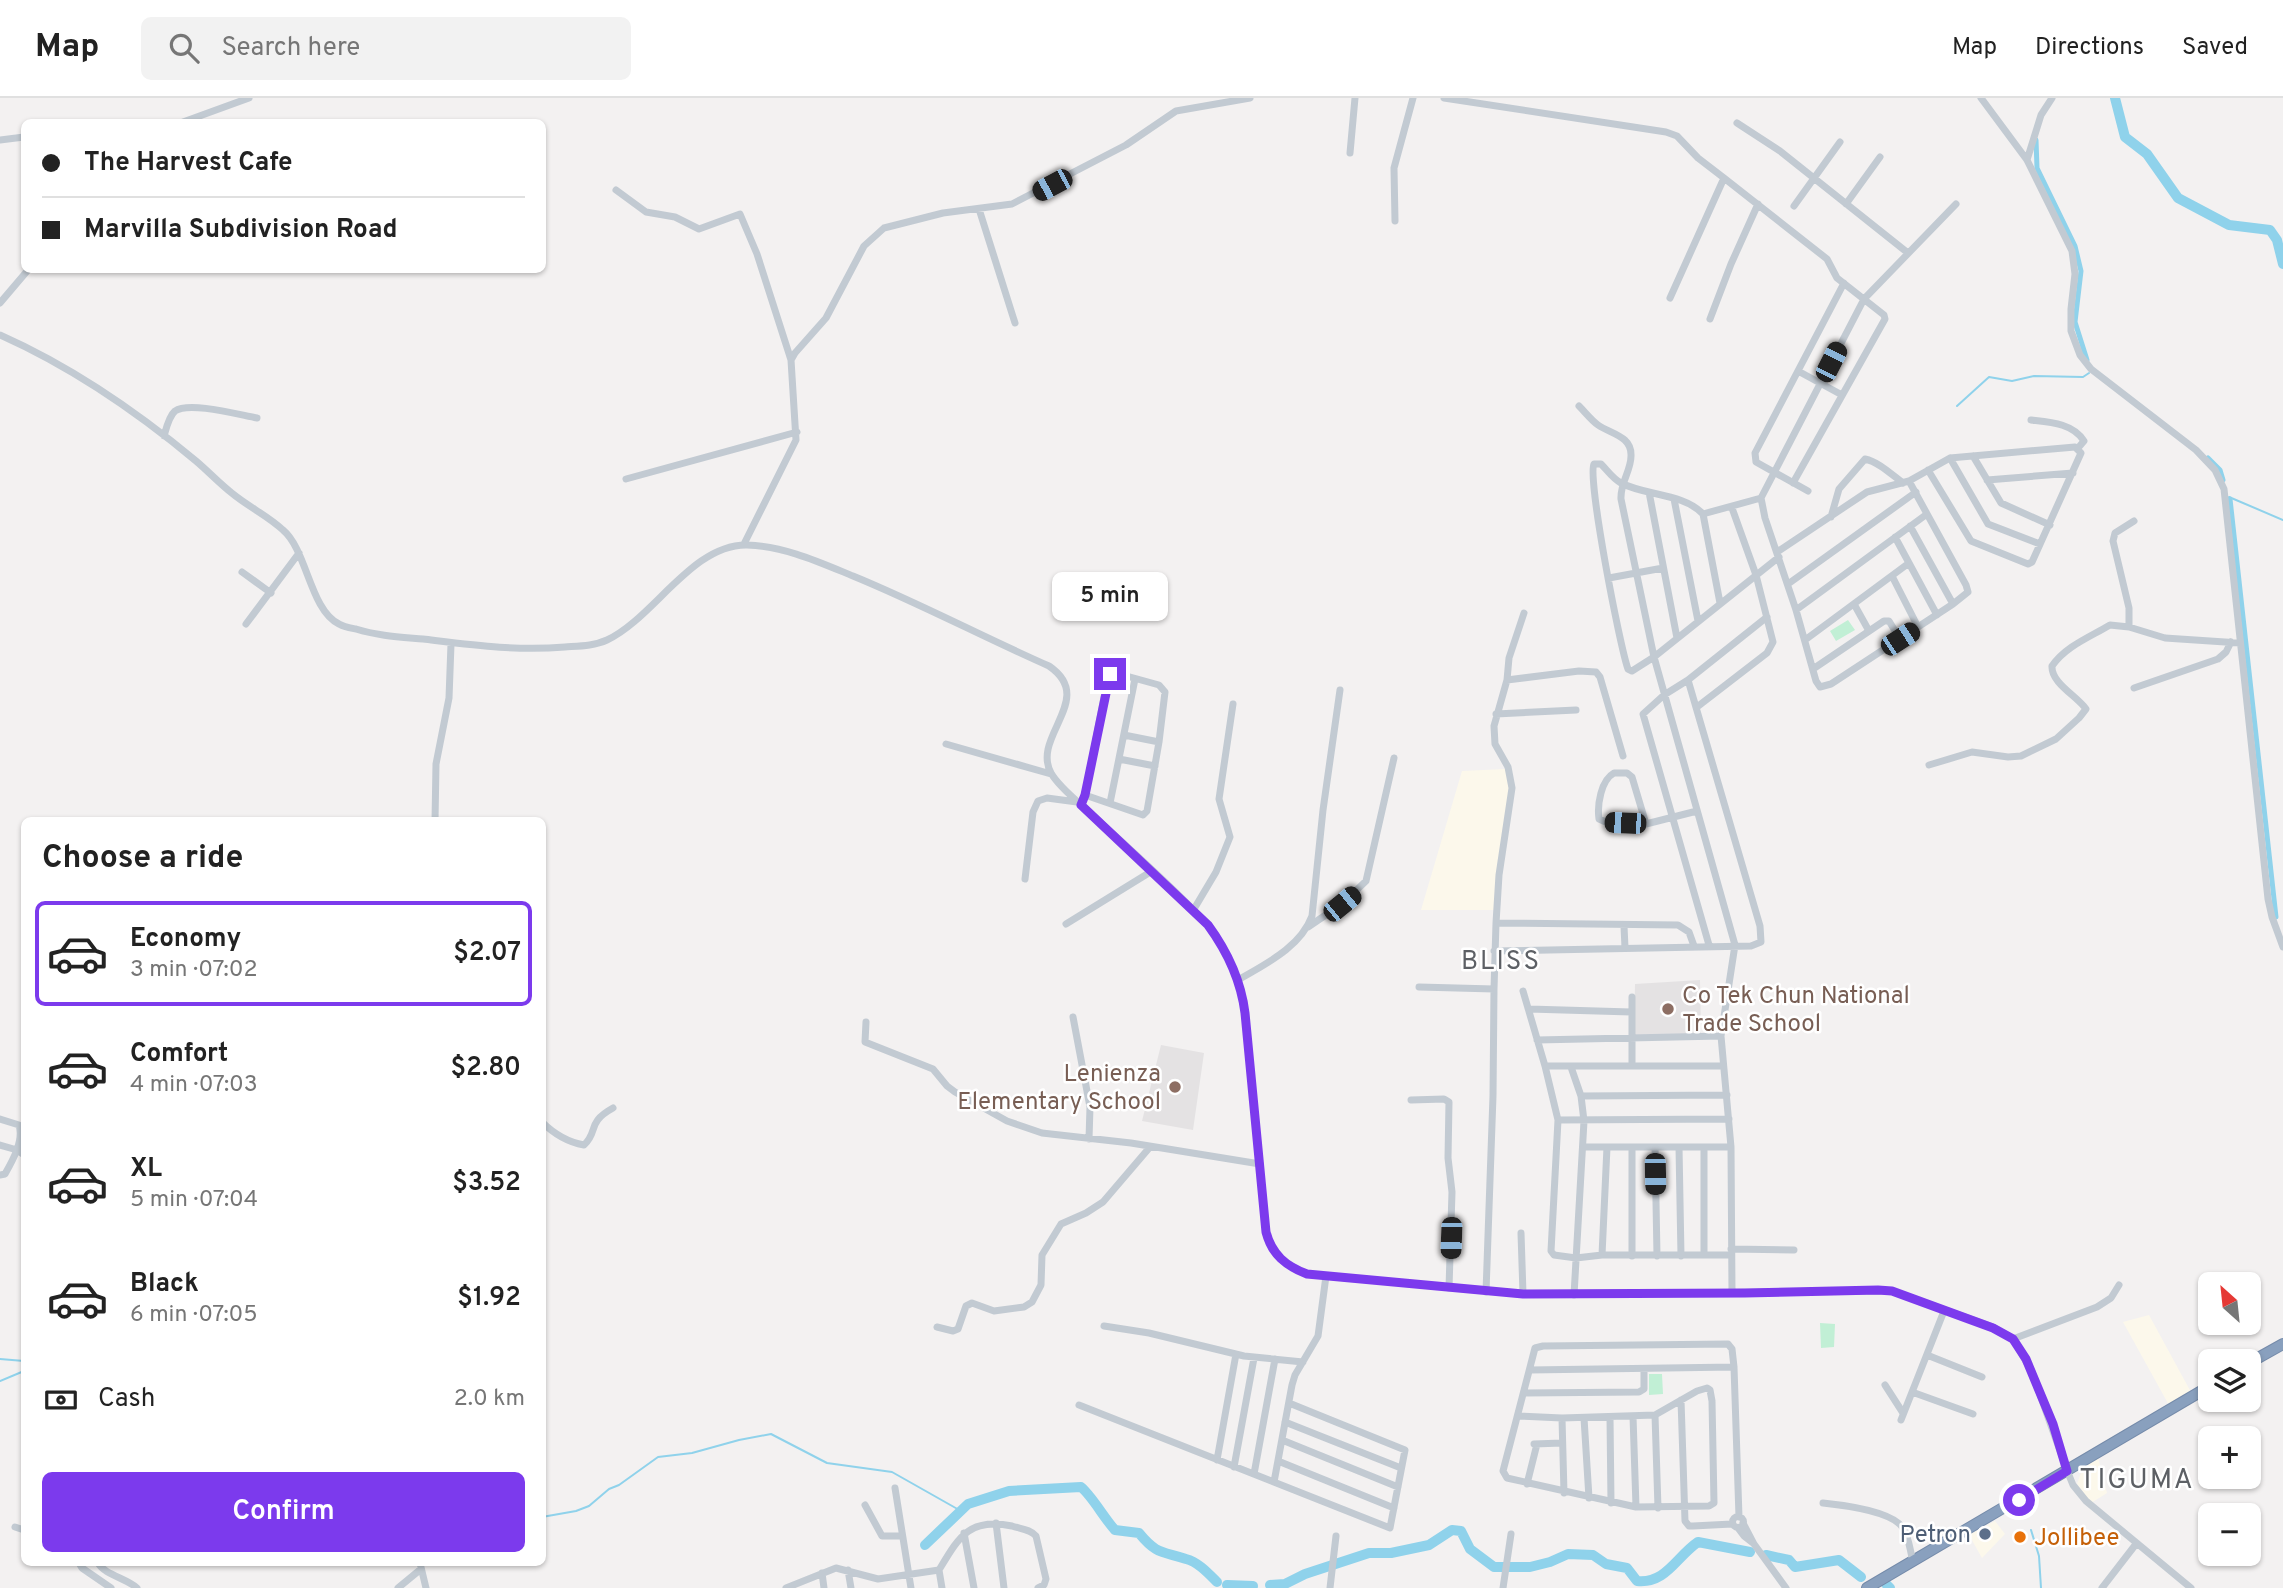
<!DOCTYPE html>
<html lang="en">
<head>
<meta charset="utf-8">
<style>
	:root { --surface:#fff; --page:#f2f2f2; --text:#222; --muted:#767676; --line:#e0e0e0; --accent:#7c3aed }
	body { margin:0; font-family:Overpass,sans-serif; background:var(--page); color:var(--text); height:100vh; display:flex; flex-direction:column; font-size:26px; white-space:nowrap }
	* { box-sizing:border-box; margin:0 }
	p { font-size:23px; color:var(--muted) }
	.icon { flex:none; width:38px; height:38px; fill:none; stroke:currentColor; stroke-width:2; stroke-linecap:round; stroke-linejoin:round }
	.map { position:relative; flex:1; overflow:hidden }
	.panel { position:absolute; left:21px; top:719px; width:525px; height:749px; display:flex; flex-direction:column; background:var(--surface); border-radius:10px; box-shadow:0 2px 5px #0004 }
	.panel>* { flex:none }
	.banner { position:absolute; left:21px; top:21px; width:525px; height:154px; border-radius:10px; box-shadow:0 2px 5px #0004; display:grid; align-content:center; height:154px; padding:0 21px; background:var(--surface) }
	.needle { width:46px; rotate:333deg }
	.buttons { position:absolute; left:2198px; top:1174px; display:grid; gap:14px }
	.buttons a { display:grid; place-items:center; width:63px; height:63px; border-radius:10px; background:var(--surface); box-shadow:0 2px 5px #0004; font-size:35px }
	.end { position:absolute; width:32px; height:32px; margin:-16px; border:9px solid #7c3aed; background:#fff; box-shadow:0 0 0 4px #fff }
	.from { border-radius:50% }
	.bubble { position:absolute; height:49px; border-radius:10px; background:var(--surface); box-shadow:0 2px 5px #0004; font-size:23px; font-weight:600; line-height:49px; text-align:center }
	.car { position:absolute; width:21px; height:42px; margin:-21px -10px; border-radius:9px; box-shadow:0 0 5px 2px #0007; background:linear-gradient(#222 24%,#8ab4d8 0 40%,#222 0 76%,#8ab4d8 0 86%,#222 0) }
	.banner b { display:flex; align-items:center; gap:24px; height:66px; font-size:26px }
	.banner b+b { border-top:2px solid var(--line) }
	.banner i { width:18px; height:18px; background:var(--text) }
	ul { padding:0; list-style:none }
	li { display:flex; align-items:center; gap:21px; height:105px; margin:0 14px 10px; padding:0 7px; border:4px solid transparent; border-radius:10px }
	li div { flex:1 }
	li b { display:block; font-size:26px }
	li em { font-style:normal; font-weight:600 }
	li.current { border-color:var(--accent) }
	li>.icon { width:63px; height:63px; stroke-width:1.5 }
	h2 { padding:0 21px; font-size:32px; line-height:84px }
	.pay { display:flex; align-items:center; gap:18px; height:77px; padding:0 21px; font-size:26px }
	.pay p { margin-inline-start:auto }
	.action { display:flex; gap:14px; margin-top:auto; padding:14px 21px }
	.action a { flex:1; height:80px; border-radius:10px; background:var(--accent); color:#fff; font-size:28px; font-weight:600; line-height:80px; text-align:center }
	header { display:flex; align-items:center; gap:42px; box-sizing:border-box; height:98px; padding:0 35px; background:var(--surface); border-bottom:2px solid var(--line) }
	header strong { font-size:33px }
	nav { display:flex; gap:38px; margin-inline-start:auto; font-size:24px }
	.search { width:490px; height:63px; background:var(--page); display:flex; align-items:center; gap:18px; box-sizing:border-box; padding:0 24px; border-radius:10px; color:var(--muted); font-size:26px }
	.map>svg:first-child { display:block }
	.commercial { fill:#fcf8eb }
	.education { fill:#e4e2e3 }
	.green { fill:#c1efd5 }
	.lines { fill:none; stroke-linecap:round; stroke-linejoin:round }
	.stream { stroke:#8fd2eb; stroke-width:2 }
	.canal { stroke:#8fd2eb; stroke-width:5 }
	.river { stroke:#8fd2eb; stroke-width:10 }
	.highway-casing { stroke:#758baa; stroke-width:12 }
	.minor { stroke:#c2cad2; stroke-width:7 }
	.highway { stroke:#89a0be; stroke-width:10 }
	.route { stroke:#7c3aed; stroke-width:9 }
	.education-dot { fill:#8d6e63; stroke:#fff; stroke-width:2.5 }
	.service-dot { fill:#5c6f8a; stroke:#fff; stroke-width:2.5 }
	.food-dot { fill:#e8710a; stroke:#fff; stroke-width:2.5 }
	.labels { text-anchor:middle; stroke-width:5; stroke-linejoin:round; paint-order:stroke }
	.education-label { font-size:24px; fill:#785e54; stroke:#fff; text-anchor:start }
	.service-label { font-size:24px; fill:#4e5e75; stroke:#fff; text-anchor:end }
	.food-label { font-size:24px; fill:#c56008; stroke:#fff; text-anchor:start }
	.neighbourhood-label { font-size:26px; letter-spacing:2px; fill:#5d6065; stroke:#fff }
	.quarter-label { font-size:28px; letter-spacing:2px; fill:#5d6065; stroke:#fff }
</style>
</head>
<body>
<header>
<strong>Map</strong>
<div class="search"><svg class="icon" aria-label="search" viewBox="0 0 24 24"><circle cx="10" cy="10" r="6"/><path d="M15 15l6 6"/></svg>Search here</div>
<nav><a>Map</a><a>Directions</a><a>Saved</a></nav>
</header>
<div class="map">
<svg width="2283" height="1490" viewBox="0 0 2283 1490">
	<rect width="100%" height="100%" fill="#f3f1f1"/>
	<path class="commercial" d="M1505 671 1509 678 1510 686 1494 812H1421L1462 673Z
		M2149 1217 2192 1296 2170 1309 2123 1224Z
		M2098 1359 2107 1395 2091 1405 2077 1386 2083 1369Z
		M1995 1423 2005 1436 1982 1460 1969 1437Z"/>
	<path class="education" d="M1700 882 1701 936 1634 937 1635 886Z
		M1161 947 1204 955 1193 1032 1142 1023Z"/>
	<path class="green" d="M1848 522 1855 532 1836 543 1830 533Z
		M1820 1225 1835 1226 1834 1249 1821 1250Z
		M1649 1276H1662L1663 1296 1649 1297Z"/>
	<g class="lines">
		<path class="stream" d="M1957 308 1989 279 2012 283 2034 278 2083 279 2089 275
			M2229 399 2283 422
			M0 1261 24 1263
			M0 1283 24 1273
			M542 1419 576 1413 589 1408 609 1391 619 1387 658 1359 692 1355 739 1342 771 1336 827 1365 892 1374 961 1413
			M2031 1432 2039 1458 2041 1490"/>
		<path class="canal" d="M2036 42 2037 70 2075 148 2081 173 2075 224 2087 262
			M2208 360 2220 372 2223 382
			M2230 401 2276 819"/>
		<path class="river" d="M2115 0 2125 39 2147 56 2178 100 2229 127 2270 132 2277 142 2283 166
			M925 1447 968 1406 1009 1393 1081 1389C1092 1398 1104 1420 1115 1432L1139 1435C1157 1457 1162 1453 1186 1461 1198 1464 1208 1475 1217 1484
			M1766 1457 1789 1462 1795 1469 1839 1462 1861 1479
			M1886 1486 1890 1490
			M1227 1487 1253 1488
			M1270 1487 1285 1486 1305 1476 1369 1455H1391L1429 1447 1452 1432 1461 1433 1470 1451 1494 1469H1530L1550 1464 1568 1456 1593 1457 1606 1466 1627 1470 1637 1483C1666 1486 1676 1459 1698 1444L1750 1454"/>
		<defs>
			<path id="highway" d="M2249 1265 2283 1246
				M1867 1490 2210 1288"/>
		</defs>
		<use href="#highway" class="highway-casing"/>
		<path class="minor" d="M1444 0 1666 34 1677 38 1698 60 1724 80
			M1981 0 2027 62 2072 153 2075 176 2071 211V233L2080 257 2091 271 2196 352 2215 372 2224 391 2268 801 2272 819 2283 849
			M183 24 249 0
			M1737 25 1780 53 1908 155
			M0 42 24 39
			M1350 55 1355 0
			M2027 62 2041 17 2052 0
			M616 92 646 114 675 119 699 131 740 116 757 156 791 262
			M1846 106 1880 59
			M1794 108 1840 44
			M979 111 1015 225
			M1395 123 1394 70 1413 0
			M1670 200 1724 80 1827 161 1837 180 1884 217 1885 221 1793 385
			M0 205 28 172
			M1710 221 1731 166 1758 106
			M0 237C72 269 136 313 196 363 209 374 220 386 233 396 249 409 268 418 283 432 307 452 310 512 339 526 344 529 351 530 356 531 378 538 401 539 423 541 473 547 515 553 565 549 579 548 594 548 607 542 654 520 692 446 747 447 784 448 819 464 853 478 919 505 983 539 1049 568 1097 601 1031 638 1051 675 1059 689 1076 702 1088 713 1128 750 1171 787 1208 827 1227 854 1241 883 1245 915L1266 1134C1272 1157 1286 1168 1307 1176L1523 1196 1892 1193 1993 1229 2013 1241 2032 1274 2064 1364
			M1798 273 1842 297
			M1579 308C1585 314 1591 322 1598 327 1611 336 1632 338 1631 358 1631 373 1620 385 1621 401L1654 559 1632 573 1628 571C1620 549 1587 380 1594 366H1601C1607 372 1613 381 1621 385 1646 398 1683 395 1703 416L1720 505
			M2031 322C2049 324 2073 325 2084 343L2078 350
			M164 338C166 331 169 318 175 313 189 303 240 317 257 320
			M1973 358 2001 405 2050 427
			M1950 360 1988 426 2040 446
			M1928 372 1971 443 2028 466 2032 464 2081 355 2075 349 1950 360 1909 383 1966 487 1968 494 1953 506 1831 586 1820 589 1816 583 1796 512 1765 420 1761 400 1864 201 1956 106
			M626 381 797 334
			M1987 382 2073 375
			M1808 393 1756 364 1755 355 1844 185
			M1649 394 1677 540
			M1674 401 1698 523
			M1703 416 1761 400
			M1831 419 1839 391 1865 361C1879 364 1892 377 1903 385
			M1910 428 1953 506
			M1895 439 1937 517
			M744 446 796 342 791 262 795 255 826 220 864 148 884 130 943 115 1012 106 1126 47 1176 13 1250 0
			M1777 454 1867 394 1909 383
			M242 474 271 495
			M1892 478 1918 529
			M1609 480 1663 470
			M1788 486 1916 394
			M1854 506 1869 533
			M1796 512 1927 416
			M1524 515 1509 560 1507 582 1494 628 1495 646 1508 669 1512 690 1499 777 1496 825 1678 827 1689 834 1694 848
			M246 526 299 455
			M2129 529V510L2113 443 2115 435 2134 423
			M1805 542 1909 465
			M1813 571 1884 523H1889L1900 541
			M1112 574 1159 587 1165 594 1159 644 1147 713 1143 717 1085 697 1107 584Z
			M1507 582 1579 573 1596 574 1600 579 1623 658
			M2134 590 2218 561 2226 554 2231 544
			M1697 609 1767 555 1773 544 1756 477 1732 410
			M1496 616 1576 612
			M1124 637 1159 644
			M946 646 1051 676
			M1119 661 1155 668
			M1929 667 1972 654 2008 659 2021 658 2056 641 2079 620 2086 611C2077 598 2051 585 2052 568 2066 548 2090 539 2110 527L2129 529 2165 540 2240 545
			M1614 675H1627L1632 679 1646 726 1608 725 1599 721C1597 707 1601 682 1614 675Z
			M1110 705 1135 581
			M435 723 436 666 449 600 451 546
			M1646 726 1697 713
			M1025 781 1033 714 1038 703 1047 700 1077 704
			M1194 811 1216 774 1230 739 1219 701 1233 606
			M1066 826 1152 773
			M1624 828 1625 850
			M1308 829 1342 806 1366 783 1394 660
			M1709 847 1643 616 1664 597 1688 582 1767 519
			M1494 853 1751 848 1761 844 1760 828 1688 582
			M1238 882C1265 866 1300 850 1312 818L1323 712 1340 592
			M1419 889 1494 891 1493 998 1486 1194
			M1494 891 1496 825
			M1523 893 1545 968H1723
			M1529 911 1631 914
			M1073 919 1090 1009 1089 1041
			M866 924 865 944 933 971 947 988 955 994 1007 1023 1042 1035 1131 1045 1260 1066
			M1537 942 1721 938
			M1545 968 1558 1022 1551 1153 1554 1157 1576 1160 1602 1157H1731
			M1632 968V899
			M1571 969 1581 998 1584 1023 1574 1197
			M1581 998 1727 997
			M1411 1002 1444 1001 1449 1004 1448 1060 1452 1094 1449 1190
			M0 1021 19 1027C24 1042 13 1062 5 1076L0 1077
			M1558 1022 1729 1021
			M542 1024C554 1036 567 1044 584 1047 599 1033 586 1025 613 1010
			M0 1047 17 1052 24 1057
			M1583 1049H1731
			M1655 1049 1657 1158
			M1679 1049 1681 1158
			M1704 1049V1157
			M1521 1135 1523 1196
			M1731 1151 1794 1152
			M1602 1157 1607 1049
			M1632 1158V1049
			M1732 1195 1731 1049 1721 938 1735 847 1654 559 1779 459
			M1104 1228 1149 1235 1244 1258 1303 1264
			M937 1229 953 1233 958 1231 966 1208 972 1205 994 1213 1024 1209 1032 1204 1041 1187 1042 1157 1061 1126 1086 1115 1103 1104 1150 1049
			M2013 1241 2097 1209 2111 1200 2119 1187
			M1927 1257 1982 1279
			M1530 1272 1734 1269
			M1885 1287 1903 1315
			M1912 1294 1973 1316
			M1524 1295 1639 1294 1644 1291V1271
			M1681 1302 1685 1423 1689 1428H1693L1732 1426
			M1079 1307 1390 1430 1405 1352 1289 1305
			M1655 1317 1658 1410
			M1518 1318 1562 1320 1655 1317 1697 1293 1707 1290 1710 1292 1712 1303 1714 1405 1709 1408 1636 1409 1507 1380 1503 1373 1535 1250 1543 1248 1728 1246 1732 1251 1734 1269 1739 1419
			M1633 1318 1636 1409
			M1610 1319 1611 1405
			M1562 1320 1564 1395
			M1584 1320 1589 1400
			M1901 1322 1944 1213
			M1285 1324 1401 1370
			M1282 1342 1398 1389
			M1534 1346 1562 1345
			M1217 1362 1236 1256
			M1278 1363 1394 1410
			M1234 1369 1254 1260
			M2066 1370 2073 1387 2086 1403 2191 1490
			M1254 1376 1275 1261
			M1274 1384 1292 1287 1295 1277 1318 1238 1326 1178
			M1527 1386 1537 1346
			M895 1390 911 1490
			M1823 1405C1842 1407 1892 1413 1903 1430 1909 1439 1910 1453 1913 1463
			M865 1407 882 1438H902
			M1732.5 1424a5.5 5.5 0 1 1 11 0a5.5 5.5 0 1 1-11 0Z
			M996 1425 1004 1490
			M1743 1425 1754 1446 1786 1490
			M15 1429 24 1432
			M1738 1430 1744 1438 1753 1445
			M964 1435 974 1490
			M79 1465 82 1470 111 1490
			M98 1465C105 1477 126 1480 137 1490
			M420 1465 426 1490
			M848 1472 851 1490
			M939 1472 942 1490
			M822 1475 824 1490
			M398 1490 421 1471
			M786 1490 836 1470 878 1481 939 1472C959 1439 969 1419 1012 1428 1021 1431 1030 1431 1036 1438L1046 1481 1044 1487 1038 1490
			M1330 1490 1336 1438
			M1503 1490 1511 1436
			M2102 1490 2136 1446"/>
		<use href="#highway" class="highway"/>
	</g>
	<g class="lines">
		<path class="route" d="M1110 576 1085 697 1081 707 1208 827C1227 853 1241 883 1245 915L1266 1134C1272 1157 1286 1168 1307 1176L1523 1196 1745 1195 1878 1192 1892 1193 1993 1230 2013 1241 2026 1261 2053 1326 2067 1373 2019 1402"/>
	</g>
	<g class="education-dot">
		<circle cx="1668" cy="911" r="7"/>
		<circle cx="1175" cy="989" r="7"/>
	</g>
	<circle class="service-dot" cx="1985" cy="1436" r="7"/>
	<circle class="food-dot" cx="2020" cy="1439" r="7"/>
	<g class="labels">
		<g class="education-label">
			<text x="1682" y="905">Co Tek Chun National<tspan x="1682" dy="28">Trade School</tspan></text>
			<text x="1161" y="983" text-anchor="end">Lenienza<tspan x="1161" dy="28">Elementary School</tspan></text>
		</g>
		<g class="service-label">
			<text x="1971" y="1444">Petron</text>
		</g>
		<g class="food-label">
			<text x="2034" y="1447">Jollibee</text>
		</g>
		<g class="neighbourhood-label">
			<text x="1501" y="871">BLISS</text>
		</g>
		<g class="quarter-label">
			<text x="2137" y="1390">TIGUMA</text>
		</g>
	</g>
</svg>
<div class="buttons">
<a><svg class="needle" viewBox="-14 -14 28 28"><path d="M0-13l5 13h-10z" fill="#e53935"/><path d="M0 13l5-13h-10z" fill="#767676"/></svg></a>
<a><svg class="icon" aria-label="layers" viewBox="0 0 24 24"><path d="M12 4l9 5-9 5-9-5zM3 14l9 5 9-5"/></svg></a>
<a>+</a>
<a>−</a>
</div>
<i class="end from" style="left:2019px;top:1402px"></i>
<i class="end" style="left:1110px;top:576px"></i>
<div class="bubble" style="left:1052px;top:474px;width:116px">5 min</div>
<i class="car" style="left:1052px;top:87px;rotate:242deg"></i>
<i class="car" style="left:1831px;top:264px;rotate:27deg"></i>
<i class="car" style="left:1900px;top:541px;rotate:57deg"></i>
<i class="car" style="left:1625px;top:725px;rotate:272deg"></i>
<i class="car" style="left:1342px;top:806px;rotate:51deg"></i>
<i class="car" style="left:1655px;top:1076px;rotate:179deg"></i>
<i class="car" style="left:1451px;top:1140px;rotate:182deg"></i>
<div class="banner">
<b><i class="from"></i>The Harvest Cafe</b>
<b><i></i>Marvilla Subdivision Road</b>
</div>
<section class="panel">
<h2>Choose a ride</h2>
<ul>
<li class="current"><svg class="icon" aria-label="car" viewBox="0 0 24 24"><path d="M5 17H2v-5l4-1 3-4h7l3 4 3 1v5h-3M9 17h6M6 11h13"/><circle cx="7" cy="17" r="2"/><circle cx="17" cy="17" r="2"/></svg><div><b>Economy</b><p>3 min · 07:02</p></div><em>$2.07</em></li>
<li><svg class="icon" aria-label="car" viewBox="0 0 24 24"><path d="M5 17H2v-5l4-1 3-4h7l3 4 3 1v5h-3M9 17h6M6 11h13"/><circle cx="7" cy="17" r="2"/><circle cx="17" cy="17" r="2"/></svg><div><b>Comfort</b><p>4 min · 07:03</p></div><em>$2.80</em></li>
<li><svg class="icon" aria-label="car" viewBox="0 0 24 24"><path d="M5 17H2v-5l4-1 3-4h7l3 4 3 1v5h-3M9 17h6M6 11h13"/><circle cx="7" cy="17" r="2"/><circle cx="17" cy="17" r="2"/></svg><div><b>XL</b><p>5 min · 07:04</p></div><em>$3.52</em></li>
<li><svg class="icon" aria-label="car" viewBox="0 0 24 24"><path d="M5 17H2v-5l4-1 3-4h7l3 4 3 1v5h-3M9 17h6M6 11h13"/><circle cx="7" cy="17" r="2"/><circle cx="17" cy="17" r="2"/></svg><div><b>Black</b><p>6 min · 07:05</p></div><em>$1.92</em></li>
</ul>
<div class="pay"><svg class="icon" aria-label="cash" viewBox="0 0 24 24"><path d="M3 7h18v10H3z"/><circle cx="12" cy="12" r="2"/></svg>Cash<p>2.0 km</p></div>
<div class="action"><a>Confirm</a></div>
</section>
</div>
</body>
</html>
